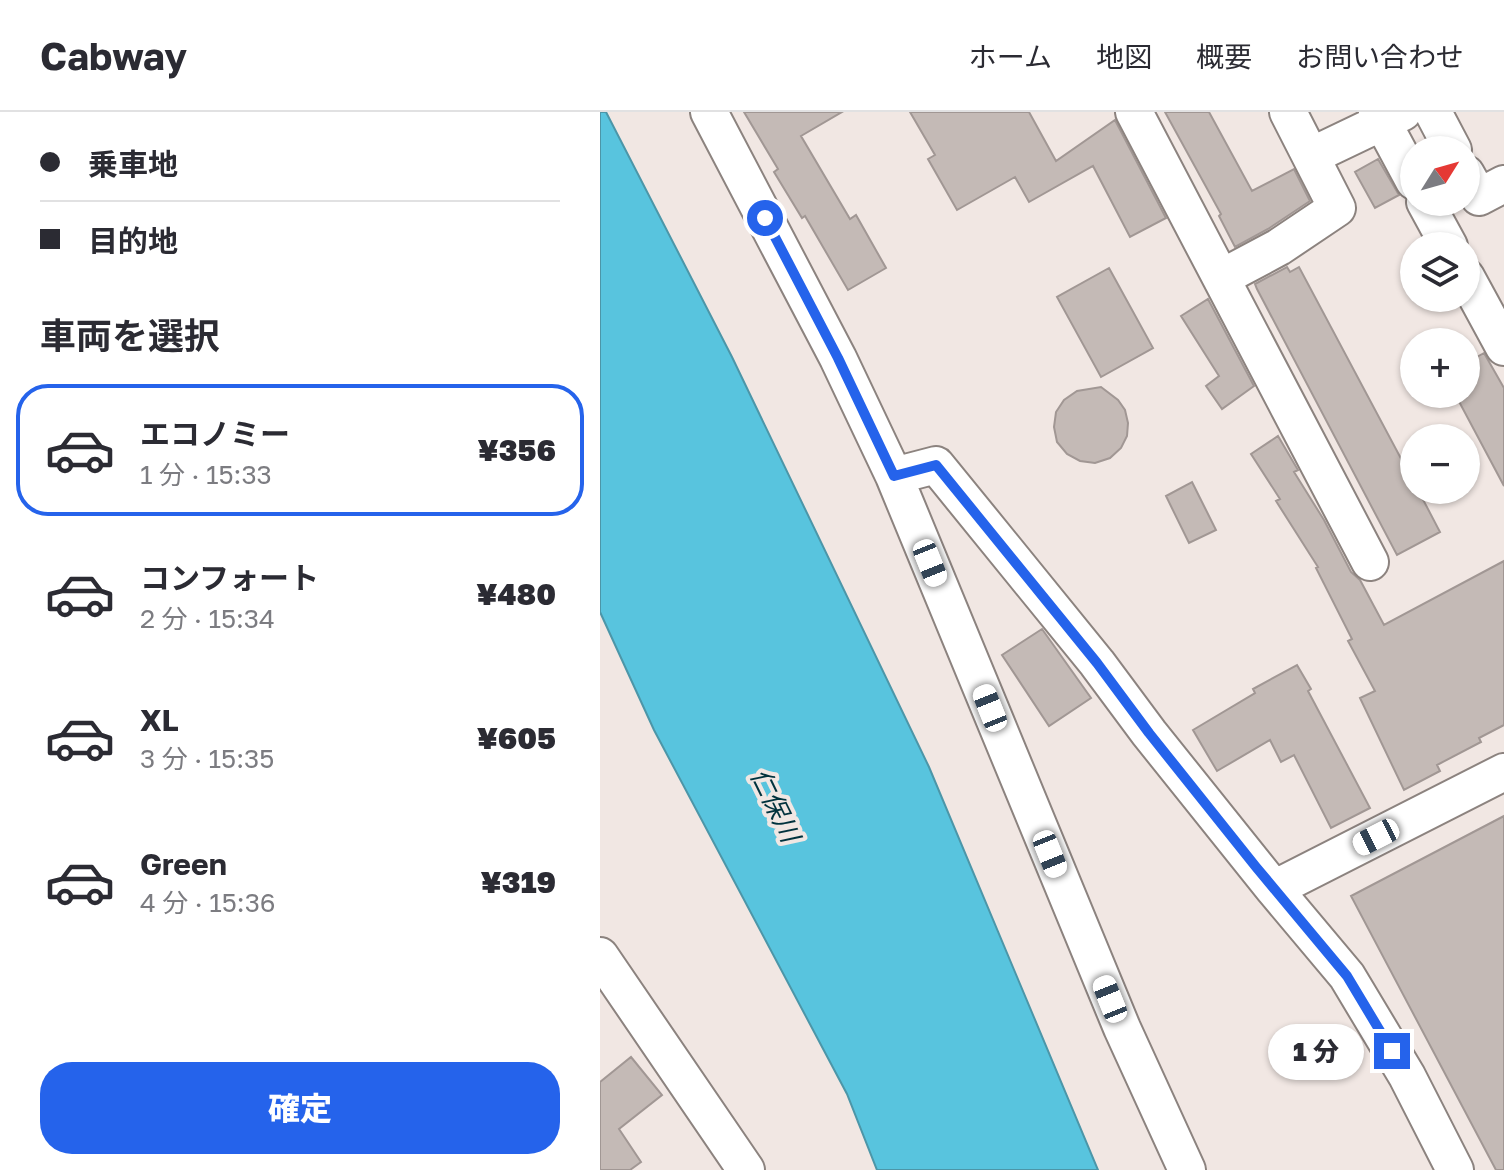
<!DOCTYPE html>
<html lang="ja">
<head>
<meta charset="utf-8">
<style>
	:root { --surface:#fff; --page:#f7f7f7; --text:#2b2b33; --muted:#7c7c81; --line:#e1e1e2; --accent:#2563eb }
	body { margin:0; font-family:"Golos Text","Noto Sans JP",sans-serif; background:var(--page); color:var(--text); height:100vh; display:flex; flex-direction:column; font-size:30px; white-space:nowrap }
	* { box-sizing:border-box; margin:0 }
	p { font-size:26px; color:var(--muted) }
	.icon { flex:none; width:44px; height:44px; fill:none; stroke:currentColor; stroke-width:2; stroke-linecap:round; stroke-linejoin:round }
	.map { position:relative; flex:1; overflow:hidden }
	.sheet { display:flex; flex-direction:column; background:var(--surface); width:600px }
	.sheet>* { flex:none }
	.banner { display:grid; align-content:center; height:176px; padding:0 40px; background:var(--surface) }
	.needle { width:52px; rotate:53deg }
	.controls { position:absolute; left:800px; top:24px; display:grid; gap:16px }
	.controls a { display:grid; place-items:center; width:80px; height:80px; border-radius:50%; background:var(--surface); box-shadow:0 2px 6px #0004; font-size:40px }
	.end { position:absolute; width:36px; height:36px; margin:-18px; border:10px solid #2563eb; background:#fff; box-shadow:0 0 0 4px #fff }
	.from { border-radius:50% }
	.bubble { position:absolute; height:56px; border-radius:28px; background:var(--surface); box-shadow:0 2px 6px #0004; font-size:26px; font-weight:800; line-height:56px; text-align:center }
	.car { position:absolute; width:24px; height:48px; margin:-24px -12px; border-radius:10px; box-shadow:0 0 6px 2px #0007; background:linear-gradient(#fff 24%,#345 0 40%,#fff 0 76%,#345 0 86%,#fff 0) }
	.banner b { display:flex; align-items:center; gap:28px; height:76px; font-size:30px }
	.banner b+b { border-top:2px solid var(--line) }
	.banner i { width:20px; height:20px; background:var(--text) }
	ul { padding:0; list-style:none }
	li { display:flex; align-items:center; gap:24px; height:132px; margin:0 16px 12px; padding:0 24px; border:4px solid transparent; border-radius:32px }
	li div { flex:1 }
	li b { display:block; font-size:30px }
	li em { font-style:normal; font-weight:800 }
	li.on { border-color:var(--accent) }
	li>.icon { width:72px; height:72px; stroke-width:1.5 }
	h2 { padding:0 40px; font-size:36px; line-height:96px }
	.action { display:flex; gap:16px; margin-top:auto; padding:16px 40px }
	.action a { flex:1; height:92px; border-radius:32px; background:var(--accent); color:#fff; font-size:32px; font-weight:800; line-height:92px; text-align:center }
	header { display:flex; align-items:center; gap:48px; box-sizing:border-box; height:112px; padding:0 40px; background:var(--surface); border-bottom:2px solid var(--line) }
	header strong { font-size:38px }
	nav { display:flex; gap:44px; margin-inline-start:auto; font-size:28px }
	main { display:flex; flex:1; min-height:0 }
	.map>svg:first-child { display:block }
	.water { fill:#58c4de; stroke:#4c96a8; stroke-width:2 }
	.building { fill:#c4bab6; stroke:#a19794; stroke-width:2 }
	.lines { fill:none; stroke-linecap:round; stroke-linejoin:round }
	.minor-casing { stroke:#8c837f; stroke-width:40 }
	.minor { stroke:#fff; stroke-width:36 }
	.route { stroke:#2563eb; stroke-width:10 }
	.labels { text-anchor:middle; stroke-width:8; stroke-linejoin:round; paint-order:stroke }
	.water-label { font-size:26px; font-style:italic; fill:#00323d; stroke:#f1e7e3 }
</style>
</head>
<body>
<header>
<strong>Cabway</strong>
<nav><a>ホーム</a><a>地図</a><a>概要</a><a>お問い合わせ</a></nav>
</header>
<main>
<section class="sheet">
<div class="banner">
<b><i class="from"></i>乗車地</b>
<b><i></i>目的地</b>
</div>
<h2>車両を選択</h2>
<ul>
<li class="on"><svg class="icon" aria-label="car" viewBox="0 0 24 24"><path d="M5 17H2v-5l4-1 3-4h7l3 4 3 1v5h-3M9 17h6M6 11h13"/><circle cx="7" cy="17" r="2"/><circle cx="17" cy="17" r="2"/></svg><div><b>エコノミー</b><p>1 分 · 15:33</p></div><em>¥356</em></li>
<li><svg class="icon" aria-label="car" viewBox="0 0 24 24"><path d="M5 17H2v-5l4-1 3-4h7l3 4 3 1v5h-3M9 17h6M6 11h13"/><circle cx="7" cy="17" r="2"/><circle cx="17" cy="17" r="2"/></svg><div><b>コンフォート</b><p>2 分 · 15:34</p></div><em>¥480</em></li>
<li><svg class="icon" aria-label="car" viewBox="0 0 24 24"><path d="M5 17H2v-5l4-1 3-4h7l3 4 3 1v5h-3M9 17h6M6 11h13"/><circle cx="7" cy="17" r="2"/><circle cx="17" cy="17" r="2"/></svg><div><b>XL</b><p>3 分 · 15:35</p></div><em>¥605</em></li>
<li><svg class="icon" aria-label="car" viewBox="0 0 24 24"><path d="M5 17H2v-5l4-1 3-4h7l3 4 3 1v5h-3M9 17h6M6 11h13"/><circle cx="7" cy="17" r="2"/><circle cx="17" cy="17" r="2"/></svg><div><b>Green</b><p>4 分 · 15:36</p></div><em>¥319</em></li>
</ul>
<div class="action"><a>確定</a></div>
</section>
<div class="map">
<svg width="904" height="1058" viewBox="0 0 904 1058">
	<rect width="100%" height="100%" fill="#f1e7e3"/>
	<path class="water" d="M0 0H6L132 245 329 655 498 1058H277L247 982 54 618 0 500Z"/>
	<path class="building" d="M144 0H242L201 24 250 107 256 103 286 156 248 178 205 104 202 106 174 60 178 57Z
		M310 0H429L456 49 515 8 566 106 530 125 493 54 429 90 415 65 357 98 328 47 335 43Z
		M565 0H609L652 79 694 57 710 89 668 117 635 135 619 104 621 102Z
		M778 47 799 83 775 96 755 60Z
		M687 155 690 160 699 155 814 371V378H818L840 420 797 443 657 177 655 172Z
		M509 156 553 236 501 265 457 185Z
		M608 187 654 274 622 297 606 274 619 264 581 204Z
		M884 241 904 276V374L855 282H866V251Z
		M501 275 518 288 525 298 528 311 527 324 521 336 510 346 495 351 480 349 467 342 457 330 454 315 456 300 464 288 477 279Z
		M678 324 698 358 694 360 724 408 751 460 760 468 784 513 904 449V613L879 626 881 630 837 653 840 659 804 678 760 586 775 579 748 529 752 527 716 456 718 455 676 389 680 387 651 342Z
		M592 370 616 418 589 431 566 384Z
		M442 517 491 586 449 614 402 543Z
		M697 553 711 577 708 579 770 696 731 716 694 643 681 650 670 628 617 659 593 618 655 581 653 577Z
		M904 704V1058H896L751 784Z
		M31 945 62 983 19 1017 41 1050 30 1058H0V970Z"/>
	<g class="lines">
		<defs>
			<path id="minor" d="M109 0 238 246 294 364 522 916 587 1058
				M534 0 621 166 679 135 737 96 688 0
				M777 0 814 69
				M833 0 853 38
				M711 44 803 0
				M866 62 879 85 904 72
				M825 90 849 134
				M866 165 904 235
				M621 166 770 450
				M294 364 336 353 497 551 549 621 674 777 747 864 807 964 855 1058
				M674 777 904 660
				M0 844 146 1058"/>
		</defs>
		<use href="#minor" class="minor-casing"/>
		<use href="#minor" class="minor"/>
	</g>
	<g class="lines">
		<path class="route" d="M165 106 238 246 294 364 336 353 497 551 549 621 656 755 747 864 792 939"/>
	</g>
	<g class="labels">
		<g class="water-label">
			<text transform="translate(175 693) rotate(64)" y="9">仁保川</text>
		</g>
	</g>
</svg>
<div class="controls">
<a><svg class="needle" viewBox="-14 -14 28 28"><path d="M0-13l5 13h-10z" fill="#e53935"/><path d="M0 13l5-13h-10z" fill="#7c7c81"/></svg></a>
<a><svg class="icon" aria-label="layers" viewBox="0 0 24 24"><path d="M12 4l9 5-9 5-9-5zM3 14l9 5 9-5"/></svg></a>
<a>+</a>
<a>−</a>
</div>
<i class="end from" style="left:165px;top:106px"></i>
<i class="end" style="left:792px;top:939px"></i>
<div class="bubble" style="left:668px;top:912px;width:96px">1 分</div>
<i class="car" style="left:330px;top:451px;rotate:158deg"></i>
<i class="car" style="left:390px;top:596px;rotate:338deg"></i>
<i class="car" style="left:776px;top:725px;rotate:243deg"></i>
<i class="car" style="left:450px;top:742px;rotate:158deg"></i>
<i class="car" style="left:510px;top:887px;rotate:338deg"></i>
</div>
</main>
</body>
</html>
